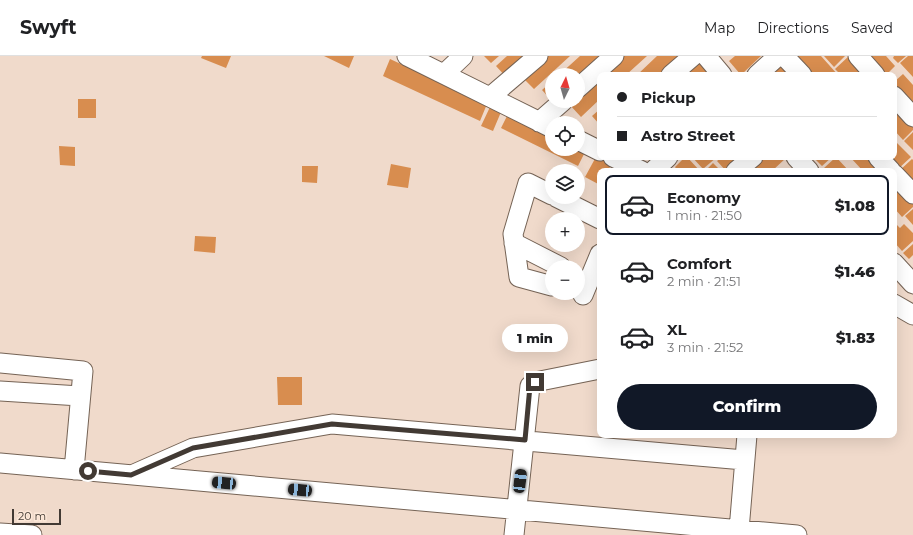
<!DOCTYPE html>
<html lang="en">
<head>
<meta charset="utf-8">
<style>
	:root { --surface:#fff; --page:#f2f2f2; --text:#202124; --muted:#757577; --line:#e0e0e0; --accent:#111827 }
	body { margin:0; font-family:Montserrat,sans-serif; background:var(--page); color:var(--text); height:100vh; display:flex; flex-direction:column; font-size:15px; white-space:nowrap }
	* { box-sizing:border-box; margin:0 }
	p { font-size:13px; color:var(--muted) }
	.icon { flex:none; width:22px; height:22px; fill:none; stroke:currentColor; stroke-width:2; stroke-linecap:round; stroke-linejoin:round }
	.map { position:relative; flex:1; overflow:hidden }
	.details { position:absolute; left:597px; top:112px; width:300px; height:270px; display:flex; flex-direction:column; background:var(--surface); border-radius:8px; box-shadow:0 4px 16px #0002 }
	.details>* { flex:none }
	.banner { position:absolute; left:597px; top:16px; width:300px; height:88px; border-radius:8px; box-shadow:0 4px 16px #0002; display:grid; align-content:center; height:88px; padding:0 20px; background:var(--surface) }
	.needle { width:26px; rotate:5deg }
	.controls { position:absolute; left:545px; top:12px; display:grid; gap:8px }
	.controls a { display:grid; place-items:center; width:40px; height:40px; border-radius:50%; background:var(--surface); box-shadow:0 4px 16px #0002; font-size:20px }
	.scale { position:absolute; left:12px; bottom:10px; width:49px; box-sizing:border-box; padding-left:4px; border:2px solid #423a34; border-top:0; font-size:11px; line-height:14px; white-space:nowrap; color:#423a34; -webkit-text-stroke:3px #fde8d8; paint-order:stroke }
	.end { position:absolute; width:18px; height:18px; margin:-9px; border:5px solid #423a34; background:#fff; box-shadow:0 0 0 2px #fff }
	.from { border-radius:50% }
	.bubble { position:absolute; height:28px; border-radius:14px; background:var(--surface); box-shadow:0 4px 16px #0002; font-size:13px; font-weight:800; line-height:28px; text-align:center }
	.car { position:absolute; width:12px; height:24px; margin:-12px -6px; border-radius:5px; box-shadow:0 0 3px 1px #0007; background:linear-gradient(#222 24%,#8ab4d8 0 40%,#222 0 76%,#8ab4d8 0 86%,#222 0) }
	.banner b { display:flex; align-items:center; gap:14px; height:38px; font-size:15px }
	.banner b+b { border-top:1px solid var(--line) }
	.banner i { width:10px; height:10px; background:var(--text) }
	ul { padding:7px 0 0; list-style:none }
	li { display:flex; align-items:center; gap:12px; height:60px; margin:0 8px 6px; padding:0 12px; border:2px solid transparent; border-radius:8px }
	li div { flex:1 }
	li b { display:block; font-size:15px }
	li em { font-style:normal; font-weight:800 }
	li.on { border-color:var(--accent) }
	li>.icon { width:36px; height:36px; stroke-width:1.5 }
	.action { display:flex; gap:8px; margin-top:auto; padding:8px 20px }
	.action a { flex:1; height:46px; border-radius:24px; background:var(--accent); color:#fff; font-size:16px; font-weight:800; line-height:46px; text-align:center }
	header { display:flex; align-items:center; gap:24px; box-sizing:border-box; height:56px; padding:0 20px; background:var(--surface); border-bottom:1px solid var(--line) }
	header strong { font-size:19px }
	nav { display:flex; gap:22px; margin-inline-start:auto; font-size:14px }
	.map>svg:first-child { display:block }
	.building { fill:#d88d4f }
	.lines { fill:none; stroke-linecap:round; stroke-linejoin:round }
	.street-casing { stroke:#756355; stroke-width:21 }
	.street { stroke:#fff; stroke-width:19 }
	.route { stroke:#423a34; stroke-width:5 }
</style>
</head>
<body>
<header>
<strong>Swyft</strong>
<nav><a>Map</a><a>Directions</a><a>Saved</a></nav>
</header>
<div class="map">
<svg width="913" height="479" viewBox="0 0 913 479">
	<rect width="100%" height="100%" fill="#f0dacb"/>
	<path class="building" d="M202 0H231L226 12 201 2Z
		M324 0H354L349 12Z
		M484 0H499L491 7Z
		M507 0H532L507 22 496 10Z
		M546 0H570L534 33 523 22Z
		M580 0H611L578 29V19H559Z
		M621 0H647L626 19H600Z
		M657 0H692L670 19H637Z
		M694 0 710 13 703 19H673Z
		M735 0H761L741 19 729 5Z
		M793 0H821L838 19H811Z
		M824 0H845L834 11Z
		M849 0 867 19H841L835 13Z
		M862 0H886L895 10 886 19H880Z
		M894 0H906L898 7 893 2Z
		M908 0H913V21L900 7Z
		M390 3 487 48 480 65 383 20Z
		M785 6 797 19H772Z
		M903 18 913 29V47L894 35V26Z
		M600 19V43L581 61 569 48 572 45H578V40Z
		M552 25V45L542 34Z
		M78 43H96V62H78Z
		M894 48 913 68V74L903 84 894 74Z
		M490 51 501 56 493 75 481 70Z
		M600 53V69L592 60Z
		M508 58 552 79V93H578L585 96 578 110 501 72Z
		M913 76V94L904 85Z
		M894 84 911 101 898 113 887 101H894Z
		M59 90 75 91V110L60 109Z
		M597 99 612 107 608 115H600V129L585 121Z
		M685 101H687L700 115H678L675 111Z
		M692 101H717L703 113Z
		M722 101H748L733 115H726L717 105Z
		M764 101H785L786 102 772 115H749Z
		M813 101H832L822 110Z
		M836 101 849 115H826L824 112Z
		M850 101H872L885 115H863Z
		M912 103 913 104V129L899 115Z
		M713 107 721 115H711L708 112Z
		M391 108 411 112 408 132 387 129Z
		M302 110H318L317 127 302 126Z
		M894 126 913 146V151L902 161 894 152Z
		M913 153V169L905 160Z
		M894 166 900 172 904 168 913 177V185L902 195 894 186Z
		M195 180 216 181 215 197 194 195Z
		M913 188V199L909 203 903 197Z
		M277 321H302V349H278Z"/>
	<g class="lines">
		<defs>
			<path id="street" d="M407 0 552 72
				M706 0 722 19
				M784 0 802 19
				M858 0 875 19
				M444 18 463 0
				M671 19 693 0
				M757 19 778 0
				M578 32 614 0
				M894 40 913 61
				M490 41 538 0
				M539 66 563 45
				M578 84 600 95
				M613 101 642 115
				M796 101 809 115
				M878 101 891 115
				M653 115 668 101
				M736 115 753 101
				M894 118 913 138
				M552 139 528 127 513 178 519 221 552 230
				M556 141 600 163
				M514 187 561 211
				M894 207 913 228
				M583 239 600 198
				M894 248 913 259
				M0 307 83 315 74 414
				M0 335 80 340
				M0 407 797 479
				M134 418 193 392 332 368 744 404
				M739 474 747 379
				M0 477 32 479
				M514 479 530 330 535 326 600 313"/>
		</defs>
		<use href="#street" class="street-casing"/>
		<use href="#street" class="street"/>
	</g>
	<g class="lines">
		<path class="route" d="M88 415 131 419 193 392 332 368 525 384 530 330 535 326"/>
	</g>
</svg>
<div class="controls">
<a><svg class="needle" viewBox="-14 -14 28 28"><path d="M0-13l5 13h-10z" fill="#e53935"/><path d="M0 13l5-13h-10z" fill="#757577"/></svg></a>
<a><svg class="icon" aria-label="locate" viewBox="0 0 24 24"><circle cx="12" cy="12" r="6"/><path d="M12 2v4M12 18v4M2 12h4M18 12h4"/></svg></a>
<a><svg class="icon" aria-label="layers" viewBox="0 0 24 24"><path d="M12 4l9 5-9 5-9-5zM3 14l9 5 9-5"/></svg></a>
<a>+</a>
<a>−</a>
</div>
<div class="scale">20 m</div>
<i class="end from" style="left:88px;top:415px"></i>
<i class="end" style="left:535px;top:326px"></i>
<div class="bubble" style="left:502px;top:268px;width:66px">1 min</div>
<i class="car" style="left:520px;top:425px;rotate:7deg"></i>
<i class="car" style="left:224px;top:427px;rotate:275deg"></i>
<i class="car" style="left:300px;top:434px;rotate:275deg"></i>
<div class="banner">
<b><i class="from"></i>Pickup</b>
<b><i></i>Astro Street</b>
</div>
<section class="details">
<ul>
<li class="on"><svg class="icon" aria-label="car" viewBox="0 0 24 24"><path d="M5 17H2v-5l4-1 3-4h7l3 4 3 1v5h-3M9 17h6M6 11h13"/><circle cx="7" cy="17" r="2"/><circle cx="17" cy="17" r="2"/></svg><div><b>Economy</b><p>1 min · 21:50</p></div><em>$1.08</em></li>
<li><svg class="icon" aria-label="car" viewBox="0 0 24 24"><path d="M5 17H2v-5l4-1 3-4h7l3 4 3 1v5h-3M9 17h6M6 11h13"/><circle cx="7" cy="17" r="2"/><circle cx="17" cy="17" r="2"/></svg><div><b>Comfort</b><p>2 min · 21:51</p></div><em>$1.46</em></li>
<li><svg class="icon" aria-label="car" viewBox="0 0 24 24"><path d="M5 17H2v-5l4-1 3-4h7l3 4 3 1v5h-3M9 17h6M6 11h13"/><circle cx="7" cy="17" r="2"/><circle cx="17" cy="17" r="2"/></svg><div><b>XL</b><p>3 min · 21:52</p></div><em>$1.83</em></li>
</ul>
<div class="action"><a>Confirm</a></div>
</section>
</div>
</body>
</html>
